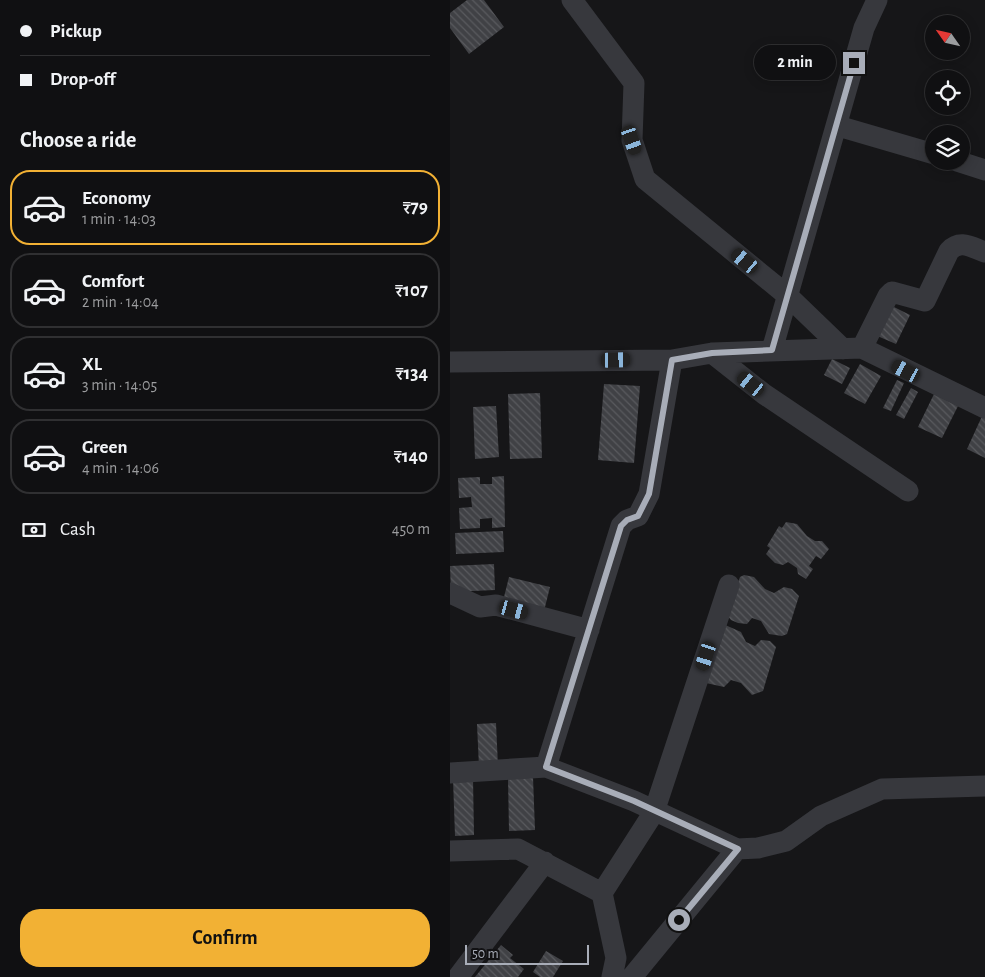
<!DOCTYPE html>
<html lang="en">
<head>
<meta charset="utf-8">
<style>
	:root { --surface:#101012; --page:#1e1e20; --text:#f1f3f6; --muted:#9c9d9f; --line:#303032; --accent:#f2b134 }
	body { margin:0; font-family:"Alegreya Sans",sans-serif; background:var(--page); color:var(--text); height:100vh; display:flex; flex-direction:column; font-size:19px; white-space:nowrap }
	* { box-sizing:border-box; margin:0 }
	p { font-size:16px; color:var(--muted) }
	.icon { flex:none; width:28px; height:28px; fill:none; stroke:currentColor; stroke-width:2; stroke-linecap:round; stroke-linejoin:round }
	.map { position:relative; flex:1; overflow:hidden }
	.panel { display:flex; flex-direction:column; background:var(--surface); width:450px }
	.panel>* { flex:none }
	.hud { display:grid; align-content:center; height:110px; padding:0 20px; background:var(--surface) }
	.needle { width:32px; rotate:304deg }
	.controls { position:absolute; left:475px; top:15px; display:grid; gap:10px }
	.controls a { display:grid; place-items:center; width:45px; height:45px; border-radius:50%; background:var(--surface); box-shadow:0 2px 12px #0003,0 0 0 1px var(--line); font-size:25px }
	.scale { position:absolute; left:15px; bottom:12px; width:124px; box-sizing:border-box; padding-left:5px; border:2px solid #a8adb8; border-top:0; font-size:14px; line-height:18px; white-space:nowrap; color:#a8adb8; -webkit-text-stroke:4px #111113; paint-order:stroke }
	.end { position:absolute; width:22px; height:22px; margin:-11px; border:6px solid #a8adb8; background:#111; box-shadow:0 0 0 2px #111 }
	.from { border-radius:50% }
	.bubble { position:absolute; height:35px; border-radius:18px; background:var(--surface); box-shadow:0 2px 12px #0003,0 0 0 1px var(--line); font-size:16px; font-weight:700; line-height:35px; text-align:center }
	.car { position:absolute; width:15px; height:30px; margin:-15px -8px; border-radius:6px; box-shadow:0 0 4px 1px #0007; background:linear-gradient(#222 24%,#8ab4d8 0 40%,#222 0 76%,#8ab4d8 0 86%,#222 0) }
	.hud b { display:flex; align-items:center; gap:18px; height:48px; font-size:19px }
	.hud b+b { border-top:1px solid var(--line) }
	.hud i { width:12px; height:12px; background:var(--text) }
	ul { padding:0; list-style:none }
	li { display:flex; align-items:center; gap:15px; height:75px; margin:0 10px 8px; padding:0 10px; border:2px solid var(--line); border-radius:20px }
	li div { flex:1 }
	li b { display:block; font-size:19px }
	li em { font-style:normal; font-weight:700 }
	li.active { border-color:var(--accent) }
	li>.icon { width:45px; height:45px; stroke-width:1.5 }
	h2 { padding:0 20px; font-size:22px; line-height:60px }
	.pay { display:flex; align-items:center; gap:12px; height:55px; padding:0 20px; font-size:19px }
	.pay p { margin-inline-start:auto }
	.button { display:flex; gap:10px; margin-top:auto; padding:10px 20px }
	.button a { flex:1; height:58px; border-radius:20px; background:var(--accent); color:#111; font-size:20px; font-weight:700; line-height:58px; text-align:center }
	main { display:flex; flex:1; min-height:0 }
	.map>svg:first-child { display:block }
	.building { fill:url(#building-back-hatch) }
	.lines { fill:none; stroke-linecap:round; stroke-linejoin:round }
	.minor { stroke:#37383d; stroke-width:21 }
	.route { stroke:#a8adb8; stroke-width:6 }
</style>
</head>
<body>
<main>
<section class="panel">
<div class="hud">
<b><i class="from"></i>Pickup</b>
<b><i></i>Drop-off</b>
</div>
<h2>Choose a ride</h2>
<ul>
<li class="active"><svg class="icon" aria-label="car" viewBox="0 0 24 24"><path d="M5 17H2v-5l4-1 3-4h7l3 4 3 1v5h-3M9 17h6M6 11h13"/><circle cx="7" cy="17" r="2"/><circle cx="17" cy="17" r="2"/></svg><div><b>Economy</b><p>1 min · 14:03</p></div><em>₹79</em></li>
<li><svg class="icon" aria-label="car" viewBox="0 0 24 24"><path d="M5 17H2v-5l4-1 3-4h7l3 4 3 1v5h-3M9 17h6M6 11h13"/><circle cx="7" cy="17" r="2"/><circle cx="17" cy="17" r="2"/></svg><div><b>Comfort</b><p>2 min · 14:04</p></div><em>₹107</em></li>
<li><svg class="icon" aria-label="car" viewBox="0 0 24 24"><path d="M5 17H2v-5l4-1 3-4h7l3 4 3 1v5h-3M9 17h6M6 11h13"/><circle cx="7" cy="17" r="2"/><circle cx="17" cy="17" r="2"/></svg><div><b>XL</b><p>3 min · 14:05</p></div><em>₹134</em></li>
<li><svg class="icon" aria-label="car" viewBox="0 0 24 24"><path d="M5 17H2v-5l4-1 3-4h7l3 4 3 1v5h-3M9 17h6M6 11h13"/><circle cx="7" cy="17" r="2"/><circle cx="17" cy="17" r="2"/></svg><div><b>Green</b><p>4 min · 14:06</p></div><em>₹140</em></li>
</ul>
<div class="pay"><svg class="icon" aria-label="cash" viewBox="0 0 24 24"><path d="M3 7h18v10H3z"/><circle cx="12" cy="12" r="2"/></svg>Cash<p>450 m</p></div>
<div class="button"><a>Confirm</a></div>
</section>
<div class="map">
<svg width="535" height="977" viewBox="0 0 535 977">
	<defs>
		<pattern id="building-back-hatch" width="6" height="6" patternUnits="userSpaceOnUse" patternTransform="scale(1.25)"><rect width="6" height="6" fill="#404145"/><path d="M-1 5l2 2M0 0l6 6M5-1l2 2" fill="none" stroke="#595a5e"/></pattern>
	</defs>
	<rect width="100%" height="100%" fill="#161618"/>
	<path class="building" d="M17 0H34L54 27 19 54 0 28V13Z
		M440 305 460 315 446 344 425 335Z
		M382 359 400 368 392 384 374 375Z
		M410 364 431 376 415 404 394 393Z
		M447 380 454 383 441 411 433 408Z
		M154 384 190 386 184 463 148 460Z
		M461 388 468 392 454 419 446 415Z
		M90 393 92 458 60 459 58 394Z
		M484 394 508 406 492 438 468 427Z
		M46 406 49 457 25 459 23 407Z
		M533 414 535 415V458L517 449Z
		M54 476 55 527 42 528V518L30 519V528L10 529 9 508 22 507 21 497 9 498 8 478 30 477V484H42V477Z
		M336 522 347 524 357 536 365 541H372L379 549 371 559 366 556 359 566 363 569 356 579 348 574 347 568 338 562 333 565 325 563 316 554 320 548 317 546 329 526 332 528Z
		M53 531 54 552 6 554 5 533Z
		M44 564 45 590 1 592 0 566Z
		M294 575 304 577 315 589 324 593 334 587 342 589 349 596 337 634 332 636 319 634 311 621 302 618 297 624 288 623 281 620 276 614 290 577Z
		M59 577 100 587 94 611 53 601Z
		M273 624 291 632 296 642 305 646 311 640 320 641 326 647 313 691 302 695 291 683 281 680 274 687 256 683Z
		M46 723 48 766 29 767 27 724Z
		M83 777 85 830 59 831 58 778Z
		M23 778 24 835 5 836 3 779Z
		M51 945 63 955 60 958 74 969 68 977H25Z
		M96 951 113 961 103 977H90L83 972Z"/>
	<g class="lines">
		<path class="minor" d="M122 0 184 83 182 140 195 179 338 296 393 349
			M388 126 484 154
			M507 161 535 170
			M412 348 438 296 442 292 475 301 499 251C510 239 521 247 535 252
			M322 350 414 28 427 0
			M262 353 314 394 458 491
			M0 362 222 360 262 353 412 348 535 408
			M0 593 30 607 46 605 139 630
			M96 767 171 526 177 520 188 516 199 494 222 360
			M0 773 96 767 184 801 287 849 308 848 336 841 371 816 432 789 535 786
			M0 851 68 849 152 893 166 958 162 977
			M152 893 204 812 279 585
			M8 977 95 862
			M182 977 287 849"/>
	</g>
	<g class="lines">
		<path class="route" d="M229 920 288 849 184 801 96 767 171 526 177 520 188 516 199 494 222 360 262 353 322 350 404 63"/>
	</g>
</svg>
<div class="controls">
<a><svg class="needle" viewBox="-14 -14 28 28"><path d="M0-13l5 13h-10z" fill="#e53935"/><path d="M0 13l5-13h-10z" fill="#9c9d9f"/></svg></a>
<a><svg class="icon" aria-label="locate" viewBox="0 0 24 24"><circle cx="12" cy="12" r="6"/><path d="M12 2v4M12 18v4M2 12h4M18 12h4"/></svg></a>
<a><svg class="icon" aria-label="layers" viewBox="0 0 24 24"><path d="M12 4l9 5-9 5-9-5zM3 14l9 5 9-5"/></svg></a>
</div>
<div class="scale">50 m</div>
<i class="end from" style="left:229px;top:920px"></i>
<i class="end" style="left:404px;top:63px"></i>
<div class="bubble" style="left:304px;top:45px;width:82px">2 min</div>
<i class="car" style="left:182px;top:140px;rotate:161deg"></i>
<i class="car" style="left:295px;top:261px;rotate:310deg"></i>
<i class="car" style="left:166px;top:360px;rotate:89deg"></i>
<i class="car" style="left:456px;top:371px;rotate:298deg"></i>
<i class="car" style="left:301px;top:384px;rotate:309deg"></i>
<i class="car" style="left:64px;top:610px;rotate:105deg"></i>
<i class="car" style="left:256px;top:656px;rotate:198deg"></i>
</div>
</main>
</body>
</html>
